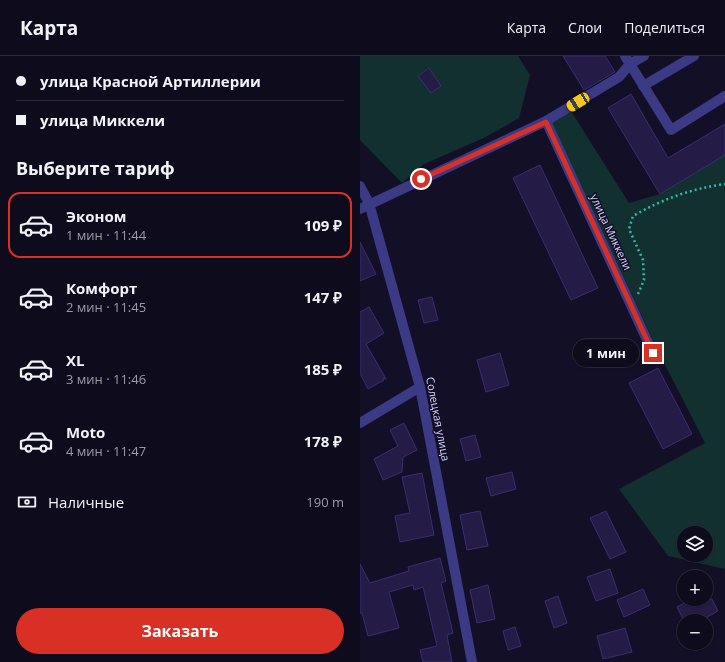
<!DOCTYPE html>
<html lang="ru">
<head>
<meta charset="utf-8">
<style>
	:root { --surface:#0e0b1c; --page:#1c1929; --text:#f1f3f6; --muted:#9b9ba3; --line:#2e2b3b; --accent:#d93025 }
	body { margin:0; font-family:"Open Sans",sans-serif; background:var(--page); color:var(--text); height:100vh; display:flex; flex-direction:column; font-size:15px; white-space:nowrap }
	* { box-sizing:border-box; margin:0 }
	p { font-size:13px; color:var(--muted) }
	.icon { flex:none; width:22px; height:22px; fill:none; stroke:currentColor; stroke-width:2; stroke-linecap:round; stroke-linejoin:round }
	.map { position:relative; flex:1; overflow:hidden }
	.panel { display:flex; flex-direction:column; background:var(--surface); width:360px }
	.panel>* { flex:none }
	.hud { display:grid; align-content:center; height:88px; padding:0 16px; background:var(--surface) }
	.fabs { position:absolute; left:317px; top:470px; display:grid; gap:8px }
	.fabs a { display:grid; place-items:center; width:36px; height:36px; border-radius:50%; background:var(--surface); box-shadow:0 1px 3px #0004,0 0 0 1px var(--line); font-size:20px }
	.end { position:absolute; width:18px; height:18px; margin:-9px; border:5px solid #d93025; background:#fff; box-shadow:0 0 0 2px #fff }
	.from { border-radius:50% }
	.bubble { position:absolute; height:28px; border-radius:14px; background:var(--surface); box-shadow:0 1px 3px #0004,0 0 0 1px var(--line); font-size:13px; font-weight:700; line-height:28px; text-align:center }
	.car { position:absolute; width:12px; height:24px; margin:-12px -6px; border-radius:5px; box-shadow:0 0 3px 1px #0007; background:linear-gradient(#f5c518 24%,#345 0 40%,#f5c518 0 76%,#345 0 86%,#f5c518 0) }
	.hud b { display:flex; align-items:center; gap:14px; height:38px; font-size:15px }
	.hud b+b { border-top:1px solid var(--line) }
	.hud i { width:10px; height:10px; background:var(--text) }
	ul { padding:0; list-style:none }
	li { display:flex; align-items:center; gap:12px; height:66px; margin:0 8px 6px; padding:0 8px; border:2px solid transparent; border-radius:12px }
	li div { flex:1 }
	li b { display:block; font-size:15px }
	li em { font-style:normal; font-weight:700 }
	li.current { border-color:var(--accent) }
	li>.icon { width:36px; height:36px; stroke-width:1.5 }
	h2 { padding:0 16px; font-size:18px; line-height:48px }
	.pay { display:flex; align-items:center; gap:10px; height:44px; padding:0 16px; font-size:15px }
	.pay p { margin-inline-start:auto }
	.action { display:flex; gap:8px; margin-top:auto; padding:8px 16px }
	.action a { flex:1; height:46px; border-radius:24px; background:var(--accent); color:#fff; font-size:16px; font-weight:700; line-height:46px; text-align:center }
	header { display:flex; align-items:center; gap:24px; box-sizing:border-box; height:56px; padding:0 20px; background:var(--surface); border-bottom:1px solid var(--line) }
	header strong { font-size:19px }
	nav { display:flex; gap:22px; margin-inline-start:auto; font-size:14px }
	main { display:flex; flex:1; min-height:0 }
	.map>svg:first-child { display:block }
	.green { fill:#12302f; fill-rule:evenodd }
	.building { fill:#241b47; stroke:#3b2d73 }
	.lines { fill:none; stroke-linecap:round; stroke-linejoin:round }
	.path { stroke:#2fb8b0; stroke-width:2.5; stroke-dasharray:2 3; stroke-linecap:butt }
	.minor { stroke:#3d3a85; stroke-width:10 }
	.route { stroke:#d93025; stroke-width:5 }
	.labels { text-anchor:middle; stroke-width:3; stroke-linejoin:round; paint-order:stroke }
	.street-label { font-size:11px; fill:#d9d4ff; stroke:#130f26 }
</style>
</head>
<body>
<header>
<strong>Карта</strong>
<nav><a>Карта</a><a>Слои</a><a>Поделиться</a></nav>
</header>
<main>
<section class="panel">
<div class="hud">
<b><i class="from"></i>улица Красной Артиллерии</b>
<b><i></i>улица Миккели</b>
</div>
<h2>Выберите тариф</h2>
<ul>
<li class="current"><svg class="icon" aria-label="car" viewBox="0 0 24 24"><path d="M5 17H2v-5l4-1 3-4h7l3 4 3 1v5h-3M9 17h6M6 11h13"/><circle cx="7" cy="17" r="2"/><circle cx="17" cy="17" r="2"/></svg><div><b>Эконом</b><p>1 мин · 11:44</p></div><em>109 ₽</em></li>
<li><svg class="icon" aria-label="car" viewBox="0 0 24 24"><path d="M5 17H2v-5l4-1 3-4h7l3 4 3 1v5h-3M9 17h6M6 11h13"/><circle cx="7" cy="17" r="2"/><circle cx="17" cy="17" r="2"/></svg><div><b>Комфорт</b><p>2 мин · 11:45</p></div><em>147 ₽</em></li>
<li><svg class="icon" aria-label="car" viewBox="0 0 24 24"><path d="M5 17H2v-5l4-1 3-4h7l3 4 3 1v5h-3M9 17h6M6 11h13"/><circle cx="7" cy="17" r="2"/><circle cx="17" cy="17" r="2"/></svg><div><b>XL</b><p>3 мин · 11:46</p></div><em>185 ₽</em></li>
<li><svg class="icon" aria-label="car" viewBox="0 0 24 24"><path d="M5 17H2v-5l4-1 3-4h7l3 4 3 1v5h-3M9 17h6M6 11h13"/><circle cx="7" cy="17" r="2"/><circle cx="17" cy="17" r="2"/></svg><div><b>Moto</b><p>4 мин · 11:47</p></div><em>178 ₽</em></li>
</ul>
<div class="pay"><svg class="icon" aria-label="cash" viewBox="0 0 24 24"><path d="M3 7h18v10H3z"/><circle cx="12" cy="12" r="2"/></svg>Наличные<p>190 m</p></div>
<div class="action"><a>Заказать</a></div>
</section>
<div class="map">
<svg width="365" height="606" viewBox="0 0 365 606">
	<rect width="100%" height="100%" fill="#130f26"/>
	<path class="green" d="M0 0H158L170 19 159 62 124 82 64 108 42 127 0 84Z
		M211 55 269 147 300 138 365 98V513L308 500 259 433 345 387 298 295 192 67ZM324 477H346V499H324Z"/>
	<path class="building" d="M203 0H245L255 16 224 34Z
		M69 12 81 30 71 37 58 20Z
		M271 38 308 102 365 68V99L300 138 248 52Z
		M180 109 238 232 211 244 153 122Z
		M0 186 16 218 0 225Z
		M72 241 78 264 64 267 58 244Z
		M9 251 24 277 6 288 26 323 23 322 24 324 8 333 0 317V256Z
		M140 297 149 329 126 336 117 304Z
		M298 312 332 378 303 393 269 327Z
		M44 367 57 394 43 401 42 416 23 424 14 403 38 390 30 374Z
		M115 379 121 401 106 405 100 383Z
		M152 416 156 433 131 440 126 422Z
		M62 417 74 479 40 486 35 460 50 457 42 421Z
		M120 455 128 490 107 494 100 459Z
		M246 455 266 496 250 503 230 462Z
		M80 502 86 525 81 527 93 577 87 579 92 606H63L60 594 77 590 63 531 54 534 53 529 29 536 39 572 8 580 2 557H0V508L10 527 49 515 48 511Z
		M250 513 258 537 236 545 227 521Z
		M128 529 135 563 117 567 110 534Z
		M283 533 290 549 264 561 257 544Z
		M198 540 207 567 194 572 185 545Z
		M332 543H352L358 555 340 565H324L317 551Z
		M155 571 161 590 148 594 143 575Z
		M265 572 272 596 243 603 237 580Z"/>
	<g class="lines">
		<path class="path" d="M278 238 284 224 283 204 269 173 273 160C303 143 330 133 365 128"/>
		<path class="minor" d="M265 0 311 74 365 40
			M283 30 334 0
			M186 65 293 297
			M0 130 9 147 60 331 112 606
			M0 153 186 65 259 21 270 8 284 0
			M0 367 60 331"/>
	</g>
	<g class="lines">
		<path class="route" d="M61 123 186 66 293 297"/>
	</g>
	<g class="labels">
		<g class="street-label">
			<text transform="translate(251 176) rotate(65)" y="4">улица Миккели</text>
			<text transform="translate(78 363) rotate(79)" y="4">Солецкая улица</text>
		</g>
	</g>
</svg>
<div class="fabs">
<a><svg class="icon" aria-label="layers" viewBox="0 0 24 24"><path d="M12 4l9 5-9 5-9-5zM3 14l9 5 9-5"/></svg></a>
<a>+</a>
<a>−</a>
</div>
<i class="end from" style="left:61px;top:123px"></i>
<i class="end" style="left:293px;top:297px"></i>
<div class="bubble" style="left:213px;top:283px;width:66px">1 мин</div>
<i class="car" style="left:218px;top:46px;rotate:239deg"></i>
</div>
</main>
</body>
</html>
